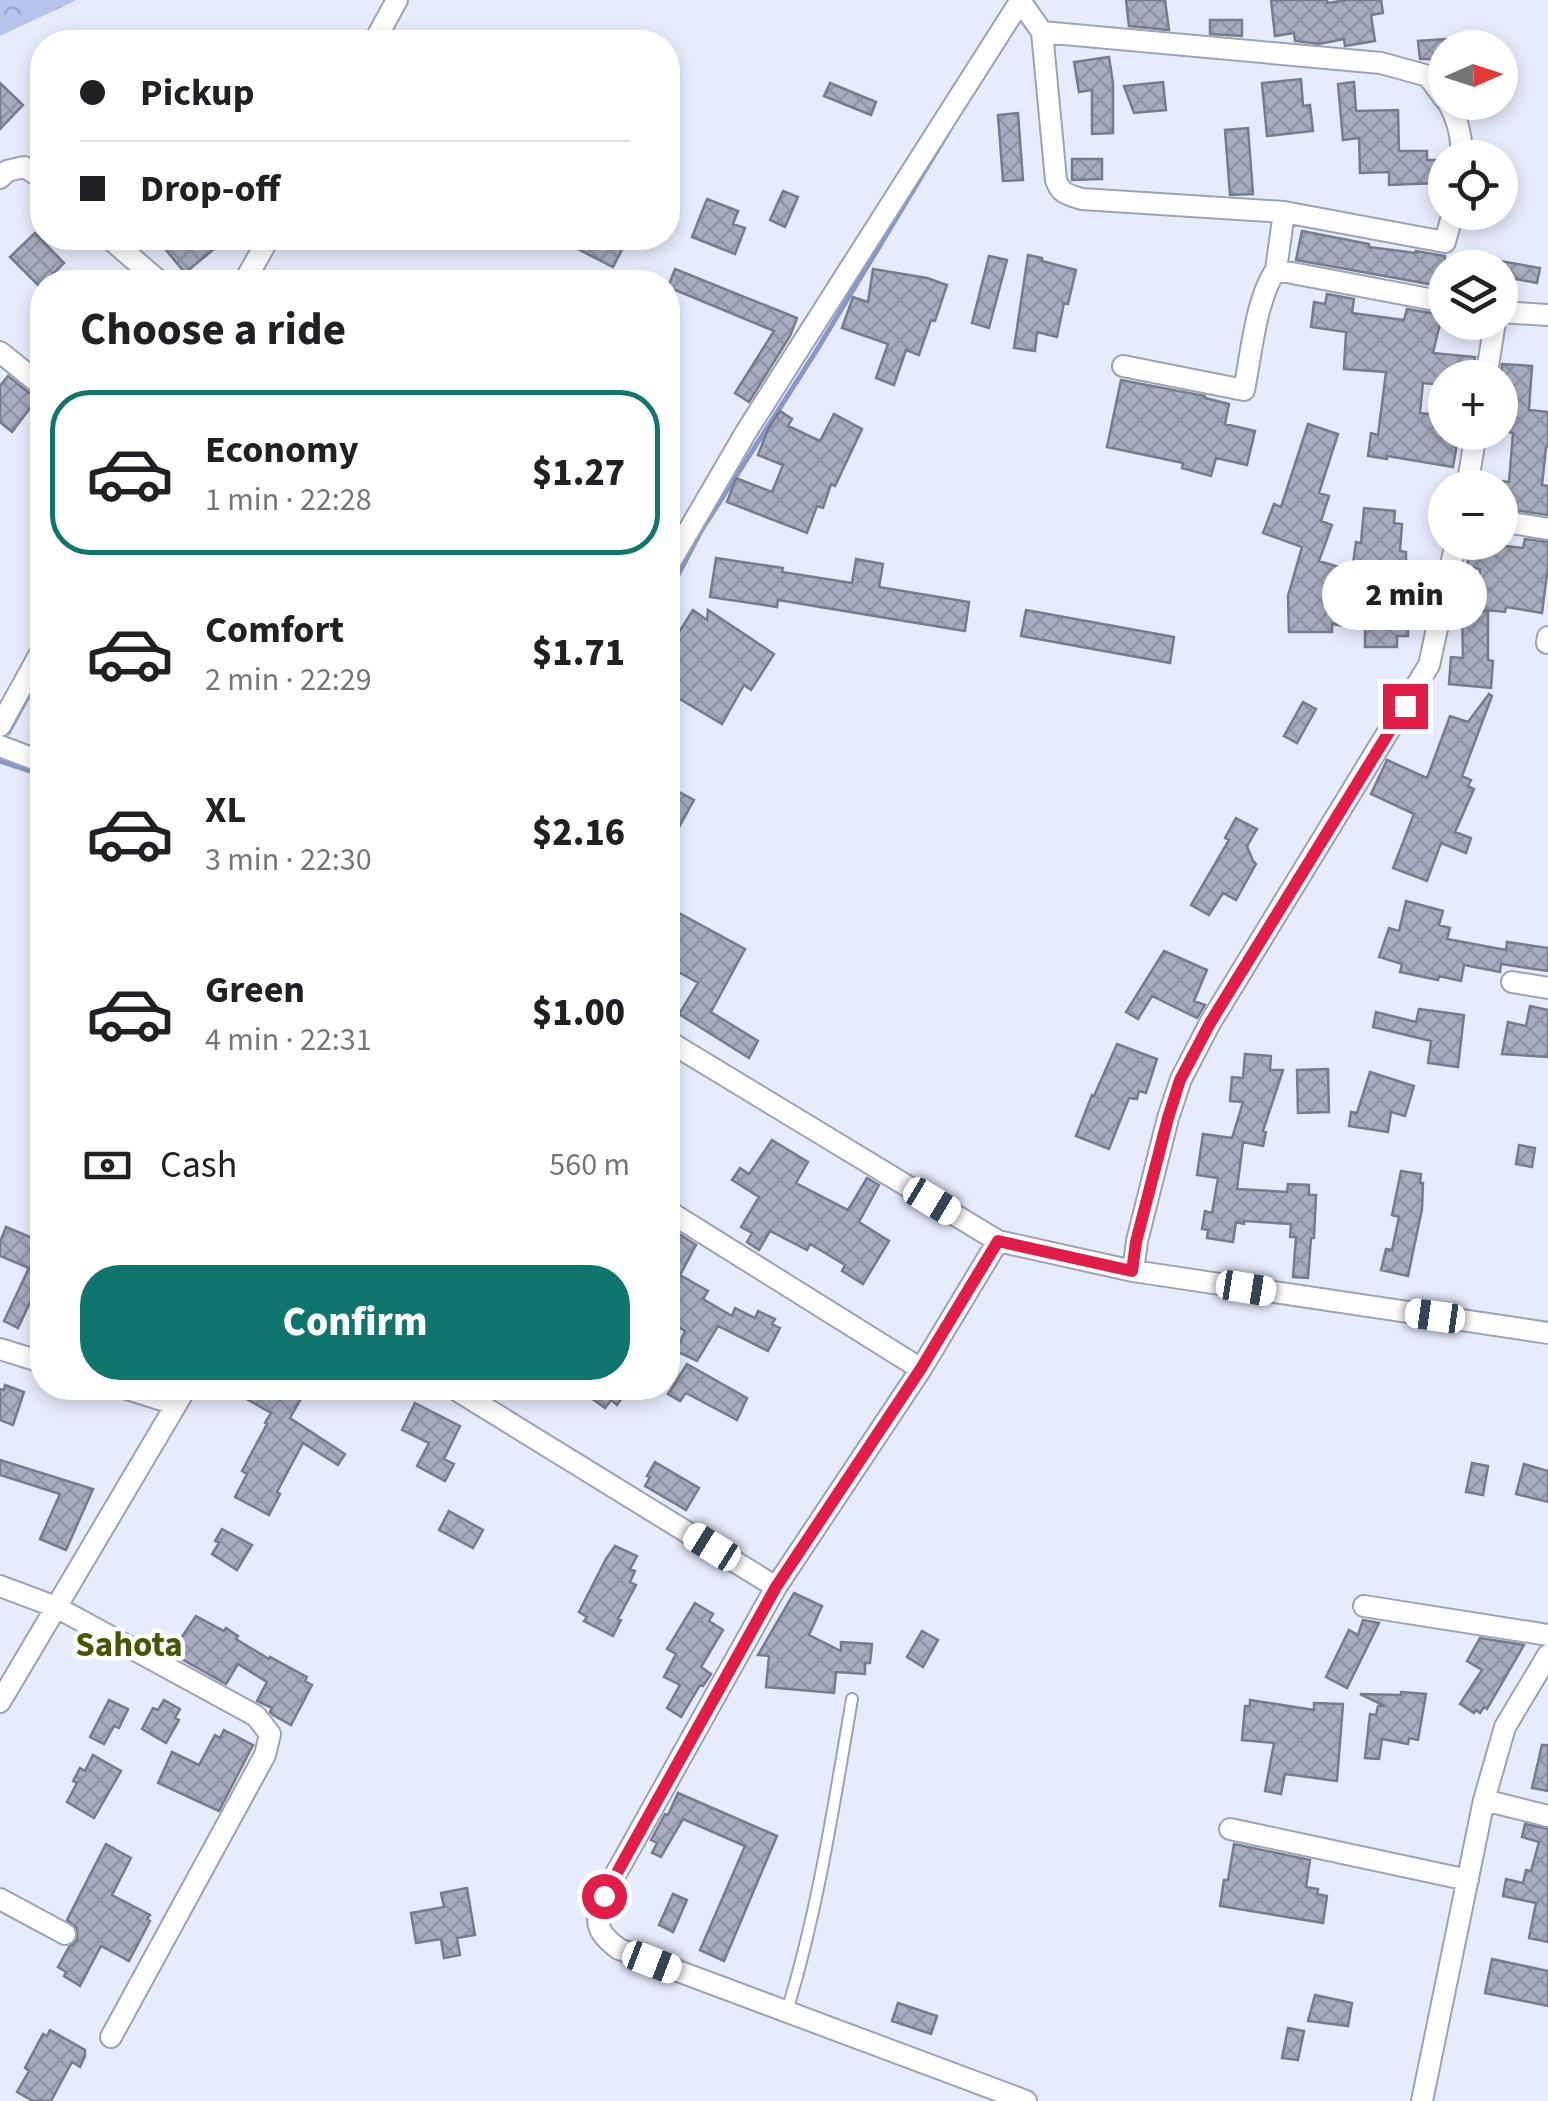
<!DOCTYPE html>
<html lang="en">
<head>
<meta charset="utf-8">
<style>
	:root { --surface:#fff; --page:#f6f6f6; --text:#202124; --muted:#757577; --line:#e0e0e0; --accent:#0f766e }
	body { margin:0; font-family:"Source Sans 3",sans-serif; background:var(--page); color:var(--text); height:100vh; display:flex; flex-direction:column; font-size:38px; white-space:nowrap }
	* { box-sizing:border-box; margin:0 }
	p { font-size:32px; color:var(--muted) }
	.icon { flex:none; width:55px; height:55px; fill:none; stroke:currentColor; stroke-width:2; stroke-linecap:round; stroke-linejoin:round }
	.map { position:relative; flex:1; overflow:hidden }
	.drawer { position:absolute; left:30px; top:270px; width:650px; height:1130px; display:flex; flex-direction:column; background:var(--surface); border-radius:40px; box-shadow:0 5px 15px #0003 }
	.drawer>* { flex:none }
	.top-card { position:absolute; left:30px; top:30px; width:650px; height:220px; border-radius:40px; box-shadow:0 5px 15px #0003; display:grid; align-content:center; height:220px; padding:0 50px; background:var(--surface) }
	.needle { width:65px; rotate:87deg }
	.controls { position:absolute; left:1428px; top:30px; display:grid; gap:20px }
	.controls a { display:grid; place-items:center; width:90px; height:90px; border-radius:50%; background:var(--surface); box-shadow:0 5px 15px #0003; font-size:50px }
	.end { position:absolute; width:45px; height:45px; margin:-22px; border:12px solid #e11d48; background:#fff; box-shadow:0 0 0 5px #fff }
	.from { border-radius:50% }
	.bubble { position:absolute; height:70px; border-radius:35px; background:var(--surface); box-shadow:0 5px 15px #0003; font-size:32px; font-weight:800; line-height:70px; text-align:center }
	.car { position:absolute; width:30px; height:60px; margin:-30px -15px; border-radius:12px; box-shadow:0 0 8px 2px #0007; background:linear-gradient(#fff 24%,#345 0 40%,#fff 0 76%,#345 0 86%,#fff 0) }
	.top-card b { display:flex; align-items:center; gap:35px; height:95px; font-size:38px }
	.top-card b+b { border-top:2px solid var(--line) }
	.top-card i { width:25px; height:25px; background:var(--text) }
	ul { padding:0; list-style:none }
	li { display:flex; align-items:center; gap:30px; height:165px; margin:0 20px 15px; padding:0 30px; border:5px solid transparent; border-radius:40px }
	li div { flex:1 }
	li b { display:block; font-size:38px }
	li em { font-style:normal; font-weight:800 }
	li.active { border-color:var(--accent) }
	li>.icon { width:90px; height:90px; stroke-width:1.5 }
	h2 { padding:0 50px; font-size:45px; line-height:120px }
	.pay { display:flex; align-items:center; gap:25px; height:110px; padding:0 50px; font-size:38px }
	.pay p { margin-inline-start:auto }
	.cta { display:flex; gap:20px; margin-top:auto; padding:20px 50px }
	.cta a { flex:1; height:115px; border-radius:40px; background:var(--accent); color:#fff; font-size:40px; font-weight:800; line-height:115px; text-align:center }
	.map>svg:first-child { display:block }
	.park { fill:url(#park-crowns) }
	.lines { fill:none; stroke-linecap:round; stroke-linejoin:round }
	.stream { stroke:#8797ca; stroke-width:5 }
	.building { fill:url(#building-cross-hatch); stroke:#767c8e; stroke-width:2.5 }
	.service-casing { stroke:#9da3b6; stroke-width:14 }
	.minor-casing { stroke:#9da3b6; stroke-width:24 }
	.service { stroke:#fff; stroke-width:10 }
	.minor { stroke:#fff; stroke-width:20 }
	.route { stroke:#e11d48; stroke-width:12 }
	.labels { text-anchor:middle; stroke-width:9; stroke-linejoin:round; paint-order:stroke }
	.quarter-label { font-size:35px; font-weight:bold; fill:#465604; stroke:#fff }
</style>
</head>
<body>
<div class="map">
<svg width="1548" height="2101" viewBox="0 0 1548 2101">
	<defs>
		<pattern id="park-crowns" width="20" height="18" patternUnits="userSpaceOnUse" patternTransform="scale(2.5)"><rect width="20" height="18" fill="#b6c3ec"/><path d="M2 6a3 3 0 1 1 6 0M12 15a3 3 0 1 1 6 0" fill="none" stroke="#9ca7ca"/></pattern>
		<pattern id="building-cross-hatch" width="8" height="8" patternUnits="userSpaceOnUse" patternTransform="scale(2.5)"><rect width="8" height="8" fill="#a7adc0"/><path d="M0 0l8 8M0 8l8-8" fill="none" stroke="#8f94a5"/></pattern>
	</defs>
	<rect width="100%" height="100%" fill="#e7ecfd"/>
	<path class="park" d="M0 0H77L0 36Z"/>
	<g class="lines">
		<path class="stream" d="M668 594 701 531 815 353 949 131
			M8 733 42 671
			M0 761 42 775"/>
	</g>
	<path class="building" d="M1126 0H1165L1169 30 1129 26Z
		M1271 0H1327V3L1347 0H1381L1383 13 1371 15 1375 41 1345 46 1344 39 1319 44 1295 41 1294 33 1275 36Z
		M1210 20H1242V36L1210 34Z
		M1445 39V59H1420L1418 41Z
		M1109 57 1113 83V133L1092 134V90L1079 92 1074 62Z
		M1301 79 1303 106 1310 105 1313 131 1267 136 1262 83Z
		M1163 82 1166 110 1134 113 1124 86Z
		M1354 82 1356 111 1398 110 1399 151H1427V160H1437L1438 183 1389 185V172L1360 173 1359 138 1343 140 1338 84Z
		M0 83 23 105 0 129Z
		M830 83 876 102 871 115 824 96Z
		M1018 113 1023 180 1003 181 998 115Z
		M1248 128 1253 194 1230 195 1225 130Z
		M1072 159H1102V179L1072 180Z
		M783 191 798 197 785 227 770 220Z
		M707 199 738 211 733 224 745 228 735 254 692 237Z
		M1302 231 1369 244V247L1416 253V251L1445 256V287L1296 260Z
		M35 233 64 263 40 287 10 257Z
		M156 238H205L214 249 185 273Z
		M556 238H628L613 267Z
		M1028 255 1042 258V261L1076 270 1068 304 1064 303 1057 337 1037 332 1035 351 1014 348Z
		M989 256 1007 260 989 328 972 323Z
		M1500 261 1540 268 1537 283 1500 276Z
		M675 269 797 318 790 336 749 402 735 393 774 331 668 287Z
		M873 269 927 278 947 285 935 321 931 320 919 355 906 350 894 385 876 378 888 344 842 328 853 297 868 302Z
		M1327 294 1354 299 1352 313 1404 320 1407 309 1442 315 1433 353 1475 357 1472 378H1445V385L1423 383 1420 413 1439 415V420L1445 421V432H1459L1453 467 1387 456V459L1368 456 1371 433 1378 435 1386 372 1344 369 1346 332 1311 327 1314 302 1325 304Z
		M1502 364 1532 366 1529 410 1548 412V447H1546L1542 485 1548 486V515L1500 508V481L1509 482 1513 433 1500 430Z
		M8 376 37 399 12 432 0 422V386Z
		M1121 380 1205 396V398L1229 404 1225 424 1255 431 1247 465 1216 458 1211 476 1182 468 1183 463 1107 447Z
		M780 411 792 419 788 426 820 441 834 414 862 429 835 486 831 484 823 508 817 506 807 533 727 502 736 478 772 492 783 465 758 455 768 429Z
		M1308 424 1338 434 1319 493 1329 496 1321 521 1332 525 1319 561 1352 571 1356 542 1361 543 1364 508 1395 511 1394 523 1402 524 1400 551 1406 552V574L1420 576 1418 593 1408 591V636H1397V647H1365V629L1332 624V632H1289L1288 596 1302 547 1263 533 1274 504 1281 507Z
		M1525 539 1548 542V566L1542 613 1506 607 1505 612 1476 609 1480 569 1467 567 1470 542 1523 548Z
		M716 558 783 568 782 572 852 583 856 559 883 564 879 587 969 602 965 631 778 600 777 607 710 597Z
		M693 610 707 620 708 610 774 654 751 690 744 685 722 724 668 692V649Z
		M1026 610 1174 637 1170 663 1021 636Z
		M1488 611V660L1493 661 1491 688 1449 684 1451 657 1463 658 1462 612Z
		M1489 694 1492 696 1462 776 1471 780 1468 786 1474 789 1455 832 1471 838 1466 853 1441 843 1427 881 1393 868 1414 814 1371 794 1387 760 1427 778 1450 716 1468 722Z
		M1303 702 1316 709 1297 743 1284 736Z
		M668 786 694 800 668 847Z
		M1236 818 1257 829 1247 846 1253 861 1256 864 1236 900 1223 893 1209 915 1191 905 1229 840 1225 838Z
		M1406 901 1443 911 1439 925 1450 928 1447 939 1506 950 1507 942 1548 948V971L1501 964 1500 972 1464 965 1461 981 1439 976 1438 980 1400 972 1402 964 1379 957 1389 928 1399 931Z
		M668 907 745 949 711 1012 758 1041 749 1058 679 1014 698 983 668 966Z
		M1164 951 1207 970 1194 1001 1205 1005 1197 1018 1152 996 1138 1019 1126 1012Z
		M1530 1006 1548 1010V1057L1502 1054 1508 1022 1526 1026Z
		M1419 1009 1464 1015 1458 1067 1428 1063 1431 1041 1373 1027 1376 1012 1416 1022Z
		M1117 1044 1157 1059 1146 1093 1139 1091 1137 1099 1129 1098 1109 1149 1076 1136 1092 1095 1094 1096Z
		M1245 1054 1271 1056 1270 1070H1283L1263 1131 1266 1132 1263 1146 1243 1142 1237 1189 1287 1192 1288 1184 1309 1185V1195H1316L1314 1238H1311L1308 1278 1293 1277 1296 1237H1290L1291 1224 1244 1221V1224L1236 1222 1233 1242 1207 1238 1208 1230 1202 1229 1205 1211 1212 1213 1218 1178 1197 1175 1203 1134 1232 1138 1243 1102 1230 1101 1232 1077 1243 1078Z
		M1328 1069 1329 1112 1298 1113 1297 1070Z
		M1370 1072 1414 1086 1405 1116 1391 1112 1388 1132 1349 1126 1351 1112 1357 1113Z
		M772 1140 808 1162 796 1183 848 1210 867 1178 879 1185 859 1222 889 1241 863 1284 842 1271 845 1265 810 1244 807 1250 770 1231 759 1250 747 1242 752 1233 741 1227 759 1197 732 1180 740 1168 749 1174Z
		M1519 1145 1535 1148 1532 1167 1516 1164Z
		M1401 1171 1421 1174 1420 1183H1423L1422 1209 1408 1276 1381 1270 1386 1249 1392 1250 1399 1217 1392 1215Z
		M6 1227 42 1242V1240V1277L18 1328 4 1321 29 1268 0 1256V1242Z
		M668 1227 696 1245 680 1275 708 1291 703 1299 732 1316 735 1308 755 1318 758 1311 775 1319 772 1324 780 1328 768 1351 718 1326 697 1361 676 1351 685 1331 668 1321Z
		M687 1364 747 1398 737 1420 686 1393 680 1401 668 1394Z
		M5 1385 24 1392 13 1425 0 1420V1389L4 1390Z
		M252 1388H307L290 1418 345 1454 338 1465 303 1443 277 1492 280 1494 269 1515 235 1497 247 1474 242 1471 267 1424 265 1423 271 1413 245 1398Z
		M594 1388H629L617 1405 611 1400 605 1408 591 1398 596 1389Z
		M415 1403 460 1426 444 1459 454 1464 445 1481 417 1466 429 1443 402 1430Z
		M0 1460 93 1489 66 1550 40 1539 60 1494 0 1475Z
		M655 1462 699 1488 686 1510 645 1486 650 1477 647 1476Z
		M1472 1463 1488 1466 1483 1495 1466 1492Z
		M1524 1464 1548 1471V1502L1516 1494Z
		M449 1511 483 1530 473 1548 439 1530Z
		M222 1529 252 1545 237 1570 212 1554 219 1543 215 1541Z
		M615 1546 637 1556 630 1569 635 1571 630 1582 636 1585 618 1619 621 1620 613 1636 584 1621 587 1617 579 1612 606 1559Z
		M794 1593 822 1606 809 1635 841 1651V1642L872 1644 870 1663H865V1674L836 1672 834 1693 766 1687 769 1656 758 1655Z
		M695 1603 713 1614 709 1621 723 1630 701 1667 711 1674 703 1686 700 1685 681 1717 667 1708 680 1685 664 1677 676 1654 667 1649Z
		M196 1616 224 1631 226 1628 238 1636 236 1639 269 1659 270 1657 307 1677 305 1681 312 1685 291 1725 273 1715 270 1712 272 1708 257 1701 267 1682 238 1664 226 1684 171 1653Z
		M1363 1620 1379 1623 1347 1688 1326 1677 1349 1630 1358 1635Z
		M922 1631 938 1640 923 1667 907 1657Z
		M1480 1638 1524 1645 1487 1709 1484 1707 1480 1713 1476 1710 1474 1713 1460 1704 1482 1670 1467 1661Z
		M1401 1692 1426 1694 1418 1740 1409 1738 1408 1744 1382 1739 1379 1759 1365 1758 1370 1714 1376 1715 1378 1706H1385L1360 1694 1401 1695Z
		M109 1700 128 1709 119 1728 114 1726 104 1744 90 1737Z
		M164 1700 180 1709 175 1718 179 1720 166 1743 142 1729 153 1708 158 1710Z
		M1250 1700 1314 1710V1703L1343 1704 1337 1781 1285 1774 1281 1794 1265 1791 1274 1743 1242 1740 1245 1706H1250Z
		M224 1730 253 1745 219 1811 158 1783 172 1752 199 1765 215 1735 220 1738Z
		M1542 1745H1548V1791L1532 1788Z
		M93 1755 121 1771 94 1818 67 1802 77 1783 73 1781 80 1768 85 1771Z
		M678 1793 777 1836 724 1961 700 1950 745 1846 683 1819 661 1857 652 1853 657 1843 651 1840 665 1814 668 1815Z
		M1525 1824 1548 1829V1942L1529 1938 1536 1903 1503 1896 1506 1879 1523 1883 1526 1870 1531 1871 1539 1842 1522 1837Z
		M106 1844 131 1858 112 1895 150 1915 147 1919 150 1921 129 1961 101 1946 80 1986 64 1976 66 1972 58 1967 69 1947 77 1940V1928L67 1920Z
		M1234 1844 1310 1860 1306 1887 1318 1889 1317 1894 1327 1896 1323 1923 1220 1906 1224 1880H1228Z
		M467 1888 475 1935 457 1938 460 1955 444 1958 441 1939 416 1943 411 1913 444 1907 441 1893Z
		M673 1894 687 1900 673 1932 659 1925Z
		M1492 1959 1548 1971V2006L1485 1993Z
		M1315 1995 1352 2003 1348 2026 1308 2021Z
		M898 2003 937 2016 931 2034 892 2021Z
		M1288 2028 1304 2031 1298 2060 1282 2058Z
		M50 2030 85 2050V2056L80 2067 72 2062 51 2101H33L17 2092 29 2071 25 2068 43 2034 47 2036Z"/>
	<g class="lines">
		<defs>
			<path id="service" d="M787 2011C818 1910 834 1804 852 1699"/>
			<path id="minor" d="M1021 2 1042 32 1381 63 1428 76 1445 99
				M1042 32 1056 180C1060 194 1069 195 1082 199L1284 212 1445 242 1453 212
				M374 42 397 0
				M1448 102C1458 120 1463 137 1461 158
				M0 178 7 171 24 167 42 178
				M109 238 160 282
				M1276 270 1284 212
				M244 282 269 238
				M1500 312 1548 315
				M0 352 42 386
				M1123 366 1244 390C1251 356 1256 298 1276 270L1445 302
				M1486 378 1495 322
				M1467 488 1476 432
				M1500 521 1548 529
				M668 566 746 432 1021 0
				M1547 643 1548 637
				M0 726 42 650
				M0 746 42 762
				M1512 982 1548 988
				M668 1041 998 1241 1133 1271 1548 1333
				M668 1211 921 1369
				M998 1241 921 1369 776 1587 604 1895C594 1921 595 1932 619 1949L1026 2101
				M1133 1271 1137 1241 1168 1118 1181 1079 1210 1023 1429 665 1456 542
				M0 1349 42 1362
				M124 1388 175 1404
				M453 1388 776 1587
				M0 1586 56 1607 256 1716 270 1734 265 1755 111 2037
				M1364 1606 1548 1635
				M0 1702 186 1388
				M1484 1800 1548 1816
				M1230 1829 1468 1880
				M0 1899 65 1934
				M1422 2101 1484 1800 1505 1727 1548 1655"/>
		</defs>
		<use href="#service" class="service-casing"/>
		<use href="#minor" class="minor-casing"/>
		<use href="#service" class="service"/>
		<use href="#minor" class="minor"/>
	</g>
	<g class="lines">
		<path class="route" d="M604 1896 776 1587 920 1370 998 1241 1132 1271 1136 1242 1168 1118 1180 1080 1210 1023 1405 706"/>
	</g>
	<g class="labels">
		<g class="quarter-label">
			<text x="129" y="1656">Sahota</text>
		</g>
	</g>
</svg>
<div class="controls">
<a><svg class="needle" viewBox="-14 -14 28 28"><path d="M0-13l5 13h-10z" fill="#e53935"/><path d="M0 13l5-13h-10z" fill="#757577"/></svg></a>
<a><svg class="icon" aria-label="locate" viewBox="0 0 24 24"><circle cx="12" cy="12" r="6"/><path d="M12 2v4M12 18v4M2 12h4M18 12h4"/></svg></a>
<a><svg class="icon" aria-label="layers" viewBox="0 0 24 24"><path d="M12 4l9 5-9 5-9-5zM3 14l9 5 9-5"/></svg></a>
<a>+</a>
<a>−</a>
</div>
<i class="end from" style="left:604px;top:1896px"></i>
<i class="end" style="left:1405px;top:706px"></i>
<div class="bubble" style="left:1322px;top:560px;width:165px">2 min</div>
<i class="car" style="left:932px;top:1201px;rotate:121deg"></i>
<i class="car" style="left:1246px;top:1288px;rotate:99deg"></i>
<i class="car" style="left:1435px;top:1316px;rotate:278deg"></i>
<i class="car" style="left:712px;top:1547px;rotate:302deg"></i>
<i class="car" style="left:652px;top:1962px;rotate:111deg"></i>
<div class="top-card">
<b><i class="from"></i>Pickup</b>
<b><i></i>Drop-off</b>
</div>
<section class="drawer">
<h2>Choose a ride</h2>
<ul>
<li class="active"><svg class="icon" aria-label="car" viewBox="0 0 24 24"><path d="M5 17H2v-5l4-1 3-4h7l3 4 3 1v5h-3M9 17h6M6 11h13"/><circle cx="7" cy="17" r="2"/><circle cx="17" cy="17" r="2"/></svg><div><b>Economy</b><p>1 min · 22:28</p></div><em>$1.27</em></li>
<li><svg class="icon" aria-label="car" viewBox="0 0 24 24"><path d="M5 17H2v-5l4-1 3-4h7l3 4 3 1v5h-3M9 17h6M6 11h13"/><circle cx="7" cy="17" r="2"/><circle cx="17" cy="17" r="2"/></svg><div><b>Comfort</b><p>2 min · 22:29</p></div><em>$1.71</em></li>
<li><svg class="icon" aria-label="car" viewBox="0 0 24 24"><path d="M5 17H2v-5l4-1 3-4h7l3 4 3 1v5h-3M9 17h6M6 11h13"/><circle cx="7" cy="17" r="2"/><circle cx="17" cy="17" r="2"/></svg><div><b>XL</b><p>3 min · 22:30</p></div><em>$2.16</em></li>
<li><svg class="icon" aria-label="car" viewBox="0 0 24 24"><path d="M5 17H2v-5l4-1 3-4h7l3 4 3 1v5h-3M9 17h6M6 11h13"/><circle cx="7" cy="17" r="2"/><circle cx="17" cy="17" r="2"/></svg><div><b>Green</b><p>4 min · 22:31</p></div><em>$1.00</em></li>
</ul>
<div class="pay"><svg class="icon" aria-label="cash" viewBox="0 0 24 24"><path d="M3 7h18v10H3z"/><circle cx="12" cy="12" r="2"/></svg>Cash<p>560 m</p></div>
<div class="cta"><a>Confirm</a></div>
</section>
</div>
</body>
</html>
